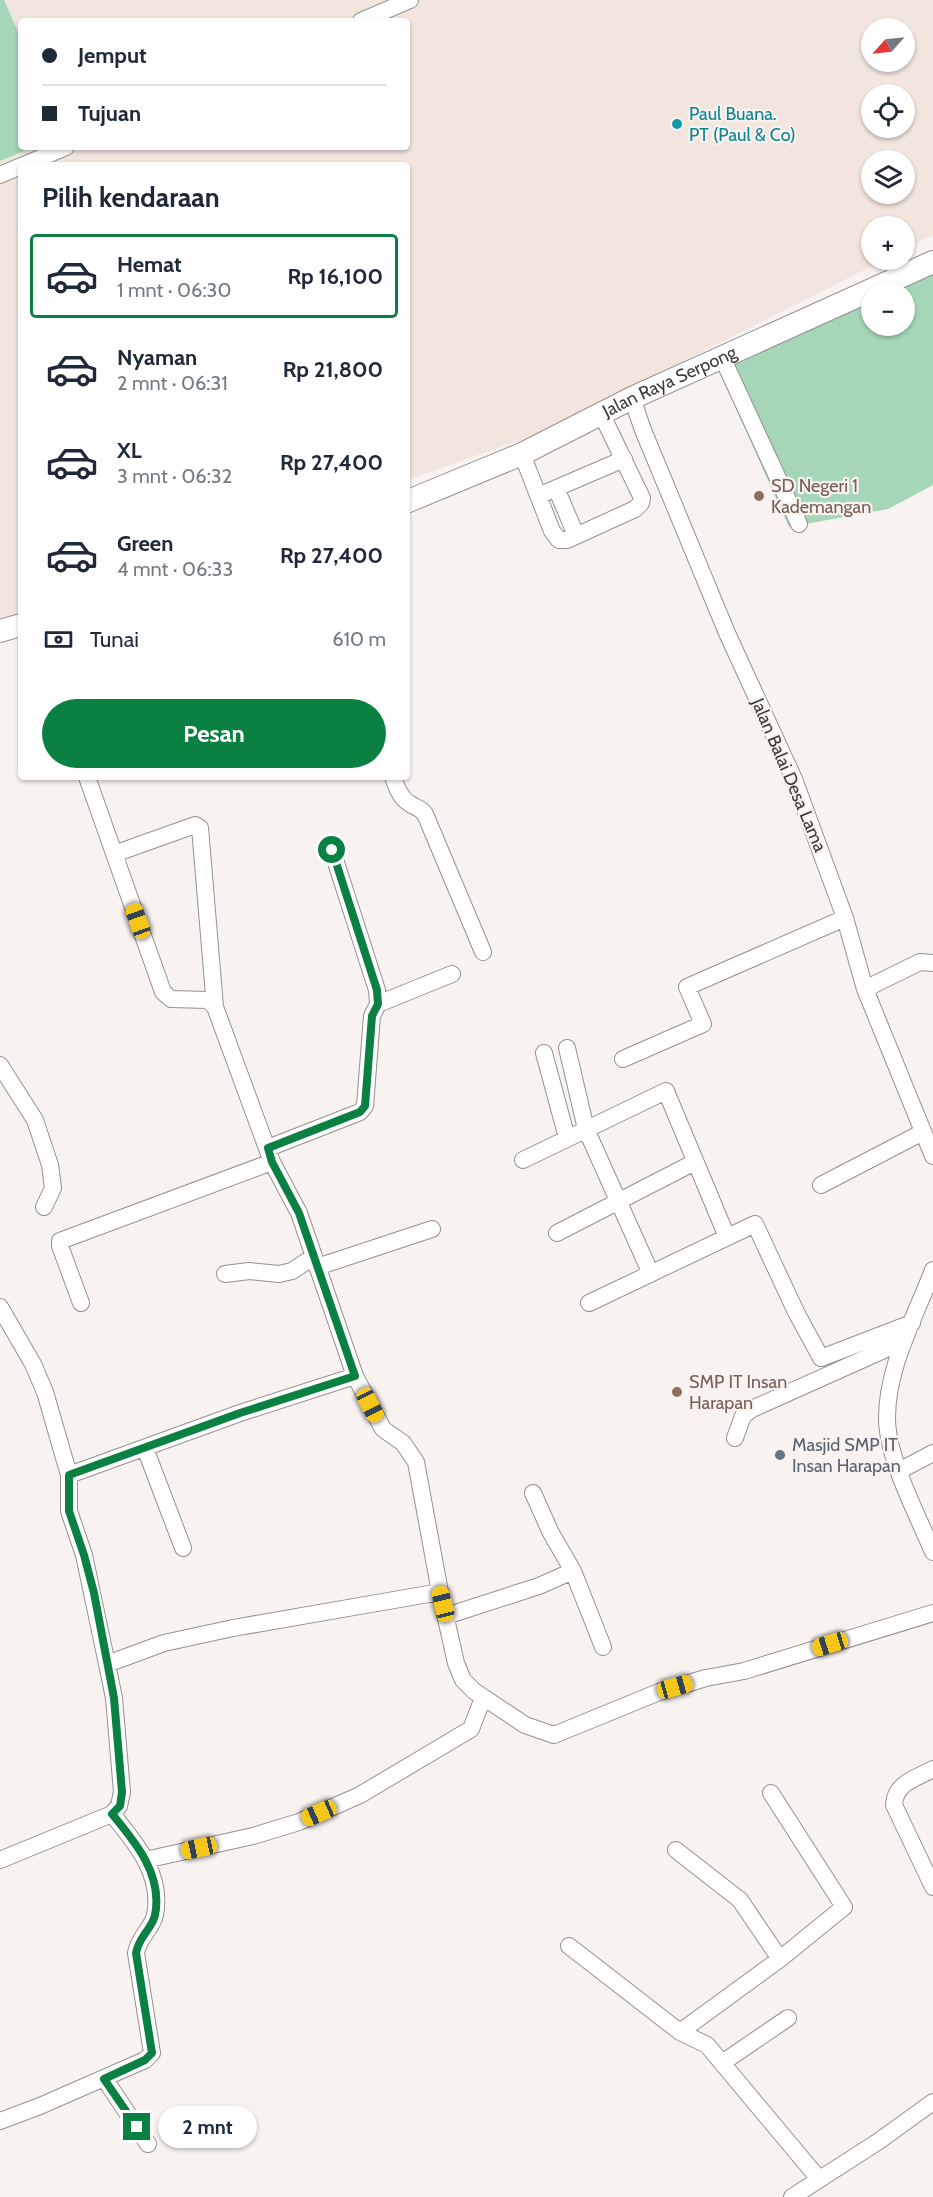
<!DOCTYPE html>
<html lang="id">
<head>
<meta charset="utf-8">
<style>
	:root { --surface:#fff; --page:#f6f6f7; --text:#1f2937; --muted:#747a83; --line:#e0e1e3; --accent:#0b8043 }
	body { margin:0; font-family:Cabin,sans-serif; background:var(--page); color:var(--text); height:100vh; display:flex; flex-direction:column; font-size:22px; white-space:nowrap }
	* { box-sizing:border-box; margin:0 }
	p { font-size:20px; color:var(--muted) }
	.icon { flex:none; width:33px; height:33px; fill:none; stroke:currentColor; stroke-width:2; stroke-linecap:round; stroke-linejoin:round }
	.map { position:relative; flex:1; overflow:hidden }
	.sheet { position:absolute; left:18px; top:162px; width:392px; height:618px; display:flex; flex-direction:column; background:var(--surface); border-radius:6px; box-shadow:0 2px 4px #0004 }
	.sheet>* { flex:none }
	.guide { position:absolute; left:18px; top:18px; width:392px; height:132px; border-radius:6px; box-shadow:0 2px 4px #0004; display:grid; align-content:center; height:132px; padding:0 24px; background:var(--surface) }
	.needle { width:39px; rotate:243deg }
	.tools { position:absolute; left:861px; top:18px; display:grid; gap:12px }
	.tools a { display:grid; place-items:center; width:54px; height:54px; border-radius:50%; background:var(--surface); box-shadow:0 2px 4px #0004; font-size:30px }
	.end { position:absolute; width:27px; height:27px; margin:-14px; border:8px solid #0b8043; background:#fff; box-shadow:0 0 0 3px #fff }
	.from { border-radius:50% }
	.bubble { position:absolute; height:42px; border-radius:21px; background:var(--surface); box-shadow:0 2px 4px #0004; font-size:20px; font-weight:800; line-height:42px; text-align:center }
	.car { position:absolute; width:18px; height:36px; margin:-18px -9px; border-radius:8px; box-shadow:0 0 4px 2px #0007; background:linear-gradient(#f5c518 24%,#345 0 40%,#f5c518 0 76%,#345 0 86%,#f5c518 0) }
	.guide b { display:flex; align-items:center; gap:21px; height:57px; font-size:22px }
	.guide b+b { border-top:2px solid var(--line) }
	.guide i { width:15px; height:15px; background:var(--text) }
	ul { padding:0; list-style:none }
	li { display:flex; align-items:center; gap:18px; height:84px; margin:0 12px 9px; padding:0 12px; border:3px solid transparent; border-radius:6px }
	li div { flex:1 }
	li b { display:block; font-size:22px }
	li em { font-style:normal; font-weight:800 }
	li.selected { border-color:var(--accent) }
	li>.icon { width:54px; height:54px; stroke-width:1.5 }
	h2 { padding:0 24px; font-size:27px; line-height:72px }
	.pay { display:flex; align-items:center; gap:15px; height:66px; padding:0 24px; font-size:22px }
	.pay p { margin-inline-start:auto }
	.cta { display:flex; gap:12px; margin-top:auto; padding:12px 24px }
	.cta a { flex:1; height:69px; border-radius:36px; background:var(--accent); color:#fff; font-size:24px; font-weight:800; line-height:69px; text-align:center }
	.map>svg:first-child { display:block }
	.built { fill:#f1e5dd; fill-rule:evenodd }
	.green { fill:#a4d6b7 }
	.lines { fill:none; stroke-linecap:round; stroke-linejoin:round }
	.minor-casing { stroke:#96918e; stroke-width:18 }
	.major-casing { stroke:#96918e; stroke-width:24 }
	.minor { stroke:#fff; stroke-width:16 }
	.major { stroke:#fff; stroke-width:22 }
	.route { stroke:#0b8043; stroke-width:8 }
	.culture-dot { fill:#0f9aa8; stroke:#f8f3f0; stroke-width:2 }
	.education-dot { fill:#8d6e63; stroke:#f8f3f0; stroke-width:2 }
	.worship-dot { fill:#6b7280; stroke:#f8f3f0; stroke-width:2 }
	.labels { text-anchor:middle; stroke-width:4.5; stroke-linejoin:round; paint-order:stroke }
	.culture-label { font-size:18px; fill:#0d838f; stroke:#f8f3f0; text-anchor:start }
	.street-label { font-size:18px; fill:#3e3c3a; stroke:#f8f3f0 }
	.education-label { font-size:18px; fill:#785e54; stroke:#f8f3f0; text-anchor:start }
	.worship-label { font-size:18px; fill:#5b616d; stroke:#f8f3f0; text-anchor:start }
</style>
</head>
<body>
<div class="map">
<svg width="933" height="2197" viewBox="0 0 933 2197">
	<rect width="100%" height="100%" fill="#f8f3f0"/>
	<path class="built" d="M0 0H933V235L905 249 904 226H872V260H884L541 433 407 480 406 165H21V613L0 619ZM21 21H406V147H21ZM872 28H904V62H872ZM872 94H904V128H872ZM872 160H904V194H872Z"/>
	<path class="green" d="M0 0H4L21 39V147H34L0 161Z
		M933 266V485L888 509 789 527 718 369 871 295 872 326H904V292H878Z"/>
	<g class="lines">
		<defs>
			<path id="minor" d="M361 21 410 0
				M24 165 66 147
				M0 175 21 166
				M722 357 799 524
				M632 398 643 430 727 633 794 779 845 918 865 989 933 1156
				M522 454 552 531 559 540H567L635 509 641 503 642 498 602 415
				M556 488 576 535
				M538 496 624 459
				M87 777 163 992 171 999 208 1000 215 1007 272 1162 299 1213 355 1376 383 1429 403 1443 416 1462 440 1592 456 1663 463 1680 474 1691 525 1725 554 1735 659 1692 706 1678 744 1671 933 1613
				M393 777C396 786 400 798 409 803 415 808 420 807 425 814L483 952
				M114 854 195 825 200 828 215 1007
				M865 989 920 962 933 963
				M378 1004 452 974
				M567 1048 586 1129 651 1274
				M544 1053 567 1138
				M623 1059 703 1024 687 987 845 918
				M0 1065 35 1120 50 1165 53 1188 44 1207
				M268 1148 360 1112 365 1106 372 1016 378 1004 377 990 332 850
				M523 1160 666 1091 727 1237
				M821 1185 923 1132
				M557 1233 695 1162
				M317 1267 432 1229
				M933 1270C915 1318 887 1366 887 1418 887 1458 917 1514 933 1552
				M225 1274 249 1271 279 1274 292 1271 313 1257
				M81 1303 60 1246V1241L272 1162
				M589 1303 755 1224 796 1312 821 1358 912 1323
				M0 1307 33 1364 45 1392 69 1475V1511L84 1555 107 1664
				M735 1438 743 1416 752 1409 904 1341
				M145 1448 183 1548
				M899 1471 933 1453
				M69 1475 240 1413 355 1376
				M573 1571 603 1647
				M446 1616 539 1586 573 1571 551 1533 533 1493
				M933 1769C915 1779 895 1783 894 1805L933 1887
				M676 1850 740 1900 780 1959
				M0 1860 112 1814 119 1806 122 1792 114 1698 107 1664 164 1643 233 1628 440 1592
				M145 1860 253 1836 299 1822 360 1795 471 1729 483 1698
				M569 1946 680 2032 707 2045 819 2179
				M680 2032 780 1959 844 1907 771 1793
				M722 2063 788 2018
				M104 2078 148 2144
				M0 2121 40 2106 145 2060 152 2053 136 1953C139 1936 152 1929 155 1915 163 1875 136 1843 112 1814
				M792 2197 879 2141 933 2102"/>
			<g id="major">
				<path id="s1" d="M406 502 522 454 632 398 933 262"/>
				<path d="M0 631 21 625"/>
			</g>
		</defs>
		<use href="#minor" class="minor-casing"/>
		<use href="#major" class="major-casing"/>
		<use href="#minor" class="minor"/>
		<use href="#major" class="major"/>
	</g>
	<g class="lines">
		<path class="route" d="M137 2127 104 2079 145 2060 152 2053 136 1953C139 1936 152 1929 155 1915 163 1875 136 1843 112 1814L120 1806 122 1792 114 1698 94 1593 84 1555 69 1511V1475L240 1413 355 1376 299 1213 272 1162 268 1148 360 1112 365 1106 372 1016 378 1004 377 990 332 850"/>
	</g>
	<circle class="culture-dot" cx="677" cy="124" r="6"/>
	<g class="education-dot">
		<circle cx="759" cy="496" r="6"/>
		<circle cx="677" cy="1392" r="6"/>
	</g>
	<circle class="worship-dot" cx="780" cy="1455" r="6"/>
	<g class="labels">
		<g class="culture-label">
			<text x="689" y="120">Paul Buana.<tspan x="689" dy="21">PT (Paul &amp; Co)</tspan></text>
		</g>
		<g class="street-label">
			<text dy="6" stroke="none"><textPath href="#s1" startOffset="290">Jalan Raya Serpong</textPath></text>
			<text transform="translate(789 775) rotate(67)" y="6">Jalan Balai Desa Lama</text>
		</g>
		<g class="education-label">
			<text x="771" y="492">SD Negeri 1<tspan x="771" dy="21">Kademangan</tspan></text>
			<text x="689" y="1388">SMP IT Insan<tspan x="689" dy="21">Harapan</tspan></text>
		</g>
		<g class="worship-label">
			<text x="792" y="1451">Masjid SMP IT<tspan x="792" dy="21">Insan Harapan</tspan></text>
		</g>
	</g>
</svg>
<div class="tools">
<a><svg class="needle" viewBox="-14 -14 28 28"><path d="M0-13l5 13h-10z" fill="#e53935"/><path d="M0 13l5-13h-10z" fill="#747a83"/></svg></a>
<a><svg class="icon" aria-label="locate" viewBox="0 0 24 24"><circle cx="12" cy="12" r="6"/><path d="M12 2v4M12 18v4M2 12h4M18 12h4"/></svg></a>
<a><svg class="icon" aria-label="layers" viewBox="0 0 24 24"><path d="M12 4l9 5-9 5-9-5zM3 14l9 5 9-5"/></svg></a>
<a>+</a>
<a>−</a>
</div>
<i class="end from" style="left:332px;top:850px"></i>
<i class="end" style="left:137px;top:2127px"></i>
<div class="bubble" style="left:158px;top:2106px;width:99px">2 mnt</div>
<i class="car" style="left:138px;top:921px;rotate:340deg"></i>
<i class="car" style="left:370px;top:1405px;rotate:153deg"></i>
<i class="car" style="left:443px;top:1604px;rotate:346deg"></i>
<i class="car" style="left:830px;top:1644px;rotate:253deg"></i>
<i class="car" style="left:675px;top:1687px;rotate:74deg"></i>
<i class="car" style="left:319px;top:1813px;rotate:246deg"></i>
<i class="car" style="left:199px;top:1848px;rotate:258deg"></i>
<div class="guide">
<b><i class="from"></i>Jemput</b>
<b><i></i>Tujuan</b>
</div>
<section class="sheet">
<h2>Pilih kendaraan</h2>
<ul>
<li class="selected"><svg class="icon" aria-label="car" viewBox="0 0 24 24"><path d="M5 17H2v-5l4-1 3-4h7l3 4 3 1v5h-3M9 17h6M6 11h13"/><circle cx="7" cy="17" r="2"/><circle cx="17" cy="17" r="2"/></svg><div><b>Hemat</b><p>1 mnt · 06:30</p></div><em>Rp 16,100</em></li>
<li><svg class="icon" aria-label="car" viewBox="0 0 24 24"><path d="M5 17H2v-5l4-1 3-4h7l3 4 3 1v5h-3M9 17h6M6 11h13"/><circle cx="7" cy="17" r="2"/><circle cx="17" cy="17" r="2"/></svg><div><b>Nyaman</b><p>2 mnt · 06:31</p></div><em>Rp 21,800</em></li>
<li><svg class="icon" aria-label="car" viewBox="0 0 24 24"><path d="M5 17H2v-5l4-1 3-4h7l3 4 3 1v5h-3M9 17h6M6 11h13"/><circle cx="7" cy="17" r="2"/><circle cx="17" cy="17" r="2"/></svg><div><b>XL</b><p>3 mnt · 06:32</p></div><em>Rp 27,400</em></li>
<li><svg class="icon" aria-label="car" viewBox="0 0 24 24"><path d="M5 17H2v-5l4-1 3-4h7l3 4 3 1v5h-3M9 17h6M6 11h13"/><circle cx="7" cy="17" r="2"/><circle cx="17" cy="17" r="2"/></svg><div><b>Green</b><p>4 mnt · 06:33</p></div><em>Rp 27,400</em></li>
</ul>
<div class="pay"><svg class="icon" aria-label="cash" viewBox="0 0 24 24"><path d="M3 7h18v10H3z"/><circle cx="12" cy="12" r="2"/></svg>Tunai<p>610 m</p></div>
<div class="cta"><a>Pesan</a></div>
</section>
</div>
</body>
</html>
